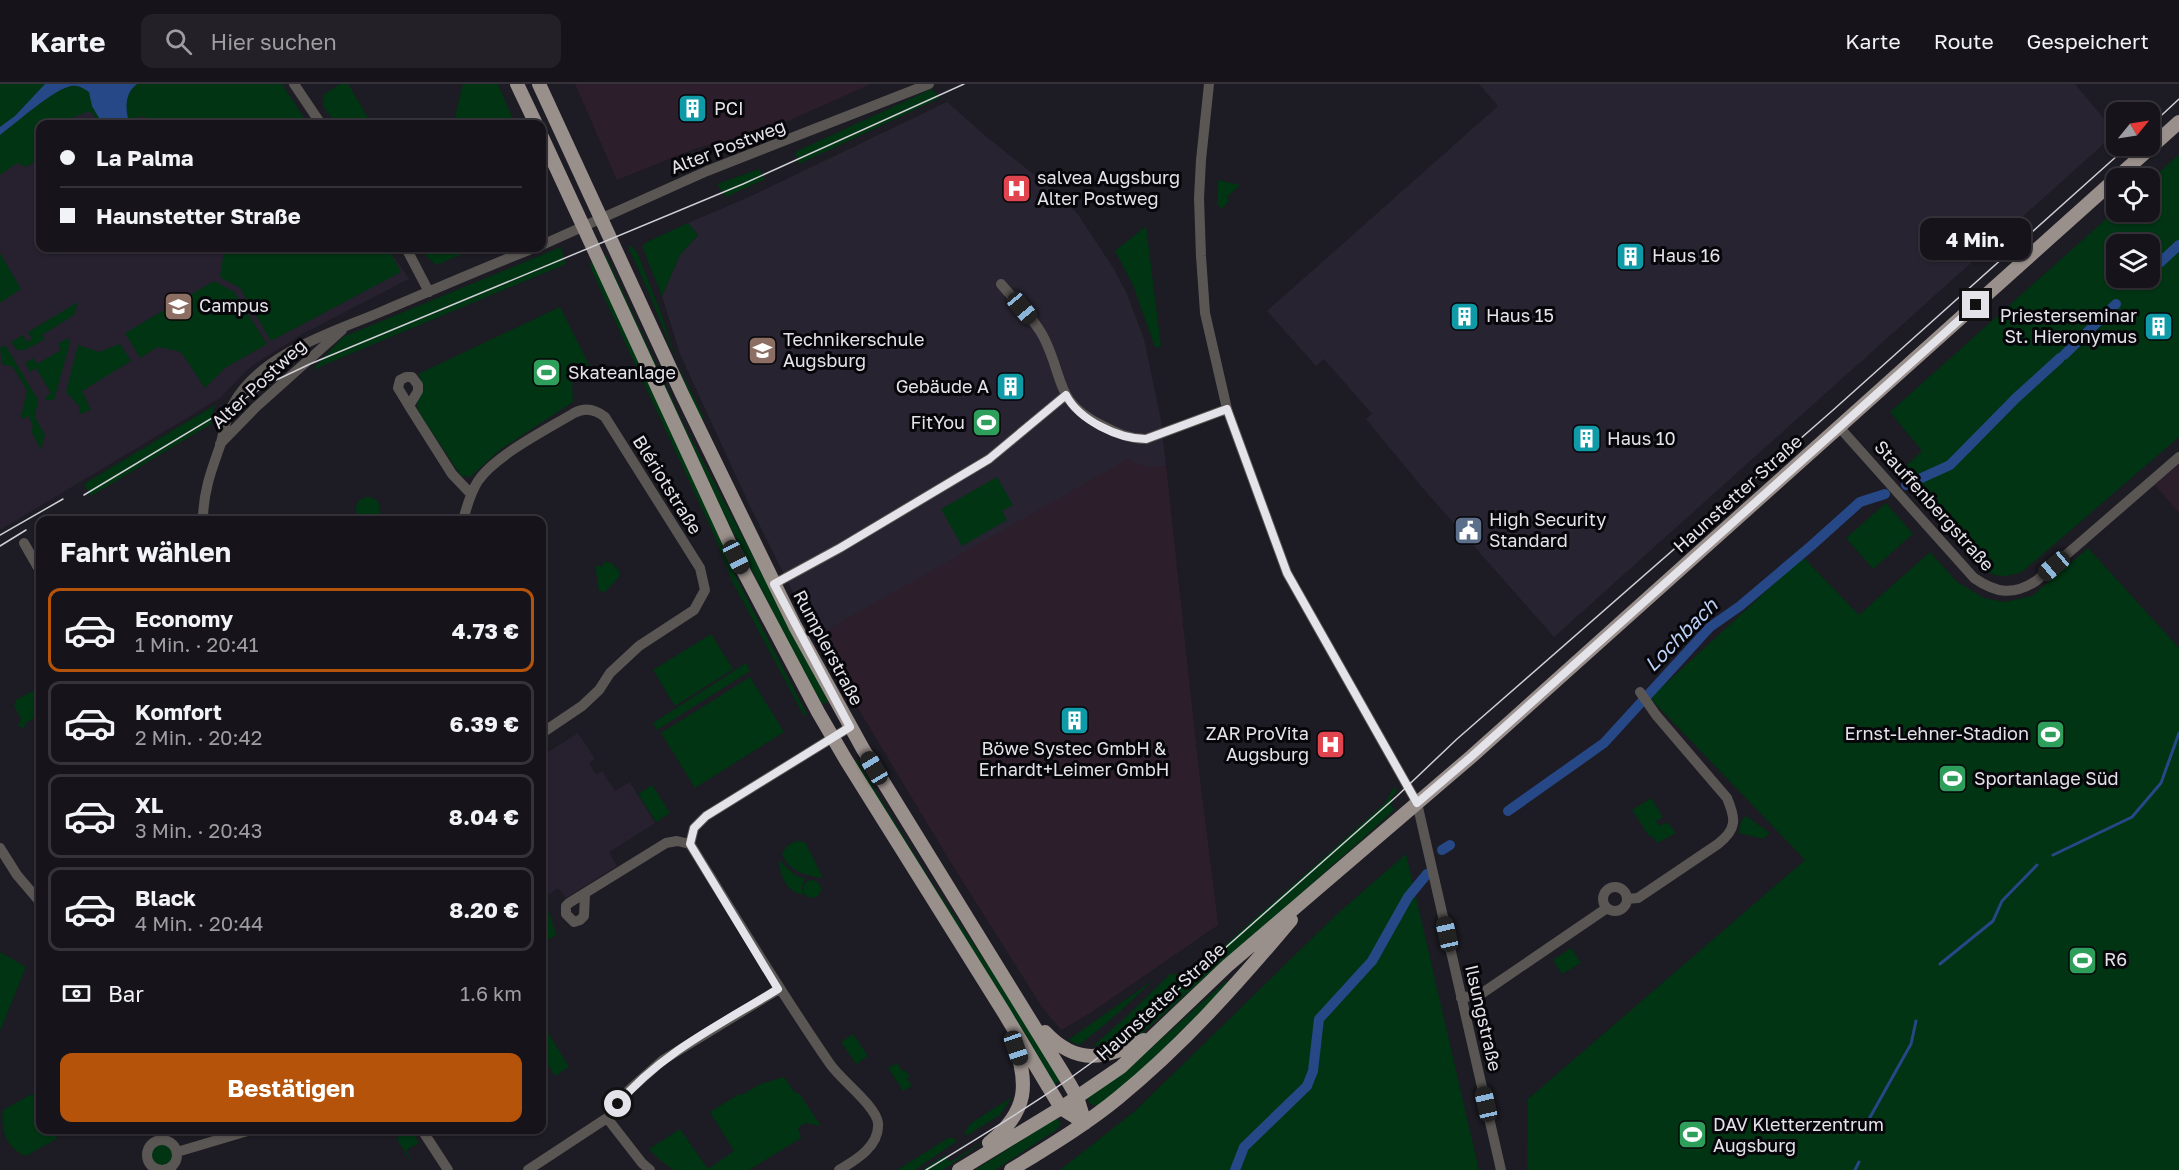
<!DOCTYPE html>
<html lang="de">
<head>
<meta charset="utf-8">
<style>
	:root { --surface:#16141a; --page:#232127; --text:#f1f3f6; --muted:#9e9ea2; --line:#353339; --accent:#b45309 }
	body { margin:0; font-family:"Golos Text",sans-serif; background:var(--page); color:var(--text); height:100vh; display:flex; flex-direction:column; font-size:22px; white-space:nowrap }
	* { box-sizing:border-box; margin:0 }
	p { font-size:20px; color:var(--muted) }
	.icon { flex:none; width:33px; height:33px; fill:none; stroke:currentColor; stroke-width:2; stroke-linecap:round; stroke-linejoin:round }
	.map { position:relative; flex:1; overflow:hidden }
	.details { position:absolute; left:36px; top:432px; width:510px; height:618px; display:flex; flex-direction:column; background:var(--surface); border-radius:12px; box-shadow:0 2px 4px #0004,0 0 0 2px var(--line) }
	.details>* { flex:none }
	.guide { position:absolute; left:36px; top:36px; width:510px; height:132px; border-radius:12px; box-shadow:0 2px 4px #0004,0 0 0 2px var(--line); display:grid; align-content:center; height:132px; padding:0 24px; background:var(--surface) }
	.needle { width:39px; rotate:60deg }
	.buttons { position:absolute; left:2106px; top:18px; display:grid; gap:12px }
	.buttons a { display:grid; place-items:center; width:54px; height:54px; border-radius:12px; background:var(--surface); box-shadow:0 2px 4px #0004,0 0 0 2px var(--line); font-size:30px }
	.end { position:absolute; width:27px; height:27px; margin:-14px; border:8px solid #e4e3e9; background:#111; box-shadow:0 0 0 3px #111 }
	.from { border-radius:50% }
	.bubble { position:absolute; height:42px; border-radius:12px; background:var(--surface); box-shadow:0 2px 4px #0004,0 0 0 2px var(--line); font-size:20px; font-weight:700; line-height:42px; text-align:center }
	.car { position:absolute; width:18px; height:36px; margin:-18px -9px; border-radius:8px; box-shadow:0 0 4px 2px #0007; background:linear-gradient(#222 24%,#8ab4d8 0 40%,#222 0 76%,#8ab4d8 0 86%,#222 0) }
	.guide b { display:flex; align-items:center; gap:21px; height:57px; font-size:22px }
	.guide b+b { border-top:2px solid var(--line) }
	.guide i { width:15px; height:15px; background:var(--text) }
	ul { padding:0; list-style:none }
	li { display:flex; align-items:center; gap:18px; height:84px; margin:0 12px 9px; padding:0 12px; border:3px solid var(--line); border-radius:12px }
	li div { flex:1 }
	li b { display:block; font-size:22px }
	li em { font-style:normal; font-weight:700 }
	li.current { border-color:var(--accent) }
	li>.icon { width:54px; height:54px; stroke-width:1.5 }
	h2 { padding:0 24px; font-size:27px; line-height:72px }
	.pay { display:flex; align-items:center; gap:15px; height:66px; padding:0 24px; font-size:22px }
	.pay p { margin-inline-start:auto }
	.action { display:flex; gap:12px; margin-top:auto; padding:12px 24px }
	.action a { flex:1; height:69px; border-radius:12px; background:var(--accent); color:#fff; font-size:24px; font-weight:700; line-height:69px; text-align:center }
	header { display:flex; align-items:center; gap:36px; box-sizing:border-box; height:84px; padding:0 30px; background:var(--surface); border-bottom:2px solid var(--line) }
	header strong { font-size:28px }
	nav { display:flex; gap:33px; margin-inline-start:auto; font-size:21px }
	.search { width:420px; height:54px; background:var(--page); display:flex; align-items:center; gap:15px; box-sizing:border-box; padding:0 21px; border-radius:12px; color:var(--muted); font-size:22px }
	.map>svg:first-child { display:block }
	.built { fill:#272330 }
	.industrial { fill:#2c1e2b }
	.education { fill:#27202f }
	.green { fill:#003413; fill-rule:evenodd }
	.water { fill:#264887 }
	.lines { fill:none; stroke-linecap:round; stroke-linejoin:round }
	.stream { stroke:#264887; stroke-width:3 }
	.canal { stroke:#264887; stroke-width:10 }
	.minor { stroke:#5a5653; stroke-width:10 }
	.major { stroke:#998f8b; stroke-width:14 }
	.tram { stroke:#cfced5; stroke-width:1.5 }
	.route { stroke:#e4e3e9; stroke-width:8 }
	.labels { text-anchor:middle; stroke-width:6; stroke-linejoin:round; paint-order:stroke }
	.poi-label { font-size:18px; fill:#e4e3e9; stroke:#07060a; text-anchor:start }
	.street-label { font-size:18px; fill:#e4e3e9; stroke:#07060a }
	.water-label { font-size:20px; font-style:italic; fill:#bcd1f7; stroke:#07060a }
</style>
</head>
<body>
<header>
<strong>Karte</strong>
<div class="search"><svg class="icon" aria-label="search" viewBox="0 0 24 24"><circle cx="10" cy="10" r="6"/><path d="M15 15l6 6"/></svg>Hier suchen</div>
<nav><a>Karte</a><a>Route</a><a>Gespeichert</a></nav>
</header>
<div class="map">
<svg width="2179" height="1086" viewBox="0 0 2179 1086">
	<rect width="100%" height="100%" fill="#1d1b23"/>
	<path class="built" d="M1479 0H2075L2116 49 1554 553 1421 402 1366 335 1372 330 1324 275 1316 282 1267 227 1498 22Z
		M947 18 988 54 1061 112 1079 132 1114 185 1127 210 1144 255 1161 336 1198 680 1218 841 1090 929 1061 946 1042 923 950 777 814 550 747 416 680 270 662 212 680 171 698 151 688 139 751 112Z"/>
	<path class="industrial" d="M575 0H871L770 45 694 65 617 96Z
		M1128 375 1147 383 1166 382 1198 680 1218 841 1090 929 1061 946 1042 923 950 777 815 553Z
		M2179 380V429L2155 401Z"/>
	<path class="education" d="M0 0H282L308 40H40V164H388L409 195 304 249 250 283 220 314 0 446Z
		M578 649 595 675 589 679 596 691 602 687 615 707 630 698 655 739 609 768 617 782 566 814 558 804 542 815V672Z"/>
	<path class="green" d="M0 0H282L308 40H179L176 36 153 35 140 32 124 40H101L90 27 74 33 80 40H40V74L26 83 17 79 0 91Z
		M340 0H348L372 40H336L323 22V11Z
		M463 0H498L515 40H453Z
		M932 5 940 14 799 80 795 68Z
		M2179 70V353L2022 488C2002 494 1997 494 1979 483L1896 391 1922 367 1890 328 2116 126 2150 128V97ZM2116 160H2150V194H2116Z
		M759 85 765 95 726 113 717 100Z
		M1218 96 1240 101 1227 113 1229 117 1222 125 1217 120Z
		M688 139 698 151 680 171 662 212 643 165V161L647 158Z
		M1146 142 1161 263H1155L1133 201 1115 167Z
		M631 162 637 168 662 232 676 277 705 336 700 334C675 278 655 219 628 163Z
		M561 163 566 180 312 286 343 253Z
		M228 164H388L401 188 271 257 240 204 220 193 224 166Z
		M420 164H477L436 181 426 172Z
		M0 169 21 205 0 219Z
		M606 171 683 339 829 617 821 621C743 474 673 324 603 173Z
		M592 178 696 401 739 499 807 630 804 632 732 497 715 453 592 187 590 180Z
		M214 197 234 208 267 260 225 284 205 304 183 271 178 267 158 263 140 274 125 249Z
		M78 218 74 231 42 251 45 255 25 266H17L11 258 23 251 27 258 32 255 28 248Z
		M560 223 591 285 572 299 573 318 501 365 470 393 461 392 417 325C415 311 429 304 418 290Z
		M68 254 70 259 54 316H47L45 313 51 309 36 284 30 288 25 279 33 274 37 280 61 266 58 260Z
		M120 260 131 277 82 307 91 326 80 330 79 322 66 308 78 261 99 268Z
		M5 261 38 316 35 333 45 351 41 366 31 347 33 343 29 332 23 335 20 330 22 328 27 307 13 283 2 280 0 264Z
		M215 321 211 340 91 412 84 400Z
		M997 393 1013 421 1002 427 1007 436 962 462 941 425Z
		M356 425a12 12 0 1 1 24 0a12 12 0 1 1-24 0Z
		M1886 419 1913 450 1873 485 1846 454Z
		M2088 464 2179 564V1086H1527L1528 1015 1805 776 1650 614 1803 473 1859 531 1930 468 1957 498 1984 514 2004 518 2032 512Z
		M604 478 612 479 619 487V493L605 508 599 507 595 481 602 483Z
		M711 550 733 585 675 622 653 586Z
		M746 579 750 587 657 646 653 639Z
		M750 593 784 648 695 704 661 649Z
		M34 606 40 618V630L26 639 24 644 18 642 21 634 14 622 16 616Z
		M856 675 931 797 1005 907 1061 996 1054 1001 853 677Z
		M652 701 670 729 656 738 638 710Z
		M1395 702 1397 708 1391 714 1394 717 1390 721 1395 725 1368 750 1139 952 1132 954 1127 948 1384 720Z
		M1651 714 1663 733 1656 737 1660 742 1667 738 1676 749 1658 759 1653 753 1649 752 1632 726Z
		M1746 732 1770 749 1763 755 1739 749 1741 737Z
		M796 757 805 758 823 794C804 791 790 788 782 770L787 762Z
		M1406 770 1479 1086H1060L1135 1027 1338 829Z
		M779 776 795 791 805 795 802 802 803 811C786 807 780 792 779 776Z
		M803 805a9 9 0 1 1 18 0a9 9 0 1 1-18 0Z
		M544 813 556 851 542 860V815Z
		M1571 864 1581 879 1562 890 1553 876Z
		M0 868 26 883 0 947Z
		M1170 890H1178L1179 897 1119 950 1105 960 1092 963 1127 932Z
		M1155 895 1108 938 1079 961 1068 956Z
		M1227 896V902L1136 991 1099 1021H1093L1089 1019 1088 1014 1140 974Z
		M542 939 569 983 555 992 542 971Z
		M853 950 868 972 856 980 841 958Z
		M897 979 902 987 905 986 910 992 907 994 912 1002 903 1007 888 984Z
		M784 993 795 1009H799L821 1042 805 1039 798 1044 801 1054 749 1086H674L661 1077 649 1065 680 1045 708 1085 734 1067 710 1028 739 1010 742 1011 760 1000Z
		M32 1010 40 1013V1046H58L56 1055 26 1072C7 1065 0 1046 3 1026Z
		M1012 1013 1000 1031 966 1052 965 1048 971 1039Z
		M1055 1035H1058L1061 1040 1056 1046 995 1086H975Z
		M399 1046H411L419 1059 406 1066 411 1075 410 1076 398 1057Z
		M998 1048 943 1086H922L945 1071 950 1078Z
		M948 1054H954L957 1057 915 1086H897Z
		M151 1071a11 11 0 1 1 22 0a11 11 0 1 1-22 0Z"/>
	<path class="water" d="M45 0H137C126 8 125 21 128 34L119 40 102 39 92 22 89 8C83 4 78 1 71 2 54 5 16 39 0 51V43L15 32Z"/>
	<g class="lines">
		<path class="stream" d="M2053 771 2132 733 2161 699 2179 649
			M1940 880 1993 837 2002 817 2037 781
			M1864 1044 1911 960 1916 937
			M1855 1086 1859 1078"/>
		<path class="canal" d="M2155 183 2179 161
			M2064 271 2116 220
			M1906 401 1950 381 2016 314 2060 274
			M1508 727 1604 659 1710 543 1740 522 1811 462 1860 418 1885 410
			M1442 766 1450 761
			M1235 1086 1244 1063 1307 1002 1313 987 1319 935 1372 877 1408 813 1427 790"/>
		<path class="minor" d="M294 0 321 40
			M1209 0 1201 76 1199 114 1201 172 1205 229 1227 325 1287 489 1417 719 1501 1086
			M542 161 707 87 929 0
			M406 164 429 208
			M1001 200C1015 217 1034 234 1044 254 1065 296 1054 318 1103 342 1117 349 1129 355 1146 355L1227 325
			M406 293H412L418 301V307L409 322 398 304 400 296Z
			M409 322 452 390 471 410
			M1840 344 1974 494C1996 509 2013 512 2036 497L2179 373
			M220 360 256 323 342 246
			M203 436C203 409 211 387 220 362 224 349 225 335 232 322 260 269 332 249 383 227 433 206 483 184 534 164
			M463 436C467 423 470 409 478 397 496 371 546 346 574 329 585 323 595 325 605 333L700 484 705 506 694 526 639 562 610 589 599 606 582 622 542 649
			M24 459 40 487
			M774 500 840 464 989 375 1066 311
			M690 760C736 834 781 909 830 980 841 996 876 1022 878 1039 880 1062 856 1076 839 1086
			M690 760 694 744 706 732 850 643
			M0 764 17 791 40 818
			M1603 815a12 12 0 1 1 24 0a12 12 0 1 1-24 0Z
			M585 810 584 832 580 836 574 838 566 830V822L569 819 666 759 677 757 690 760
			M1627 815 1638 814 1718 760C1737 745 1736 735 1727 714L1656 631 1640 608
			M1461 914 1481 910 1607 824
			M607 1034 642 1079 650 1086
			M422 1046 448 1086
			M147 1071a15 15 0 1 1 30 0a15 15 0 1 1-30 0Z
			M177 1068 251 1046
			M528 1086 607 1034 629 1006 663 976 779 905"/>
		<path class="major" d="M517 0 536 40
			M539 0 682 310 795 542 863 665 1069 999 1077 1013 1085 1039
			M542 53 736 473 818 628 846 676 1003 927 1061 1024 1085 1039
			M1045 948C1078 983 1104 974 1144 956
			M989 1059C1029 1027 1029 1000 1013 954
			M959 1086 1061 1024 1121 983 1227 882 1472 672 2179 38
			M1011 1086C1048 1063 1085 1041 1118 1014 1183 961 1238 899 1291 836"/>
		<path class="tram" d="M2150 42 2179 15
			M84 411 272 298 310 280 743 100 964 0
			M0 451 63 415
			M0 462 26 446
			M926 1086C995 1043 1066 1002 1128 950L1397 712 1457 655 1832 327 2128 62"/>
	</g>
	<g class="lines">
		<path class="route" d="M618 1020C660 969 723 939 778 905L690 760 694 744 706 732 850 643 774 500 840 464 989 375 1066 311C1079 336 1118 355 1146 355L1227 325 1287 489 1417 719 1472 672 1976 221"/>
	</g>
	<defs>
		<symbol id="building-square" viewBox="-11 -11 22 22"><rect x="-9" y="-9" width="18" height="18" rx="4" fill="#0f9aa8" stroke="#07060a"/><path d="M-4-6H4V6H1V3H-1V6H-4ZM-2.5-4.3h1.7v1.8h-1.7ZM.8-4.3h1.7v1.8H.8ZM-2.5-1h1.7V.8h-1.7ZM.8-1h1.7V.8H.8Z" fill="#fff"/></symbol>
		<symbol id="hospital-square" viewBox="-11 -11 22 22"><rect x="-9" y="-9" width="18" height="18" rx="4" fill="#e0444e" stroke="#07060a"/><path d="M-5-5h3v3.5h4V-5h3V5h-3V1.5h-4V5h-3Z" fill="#fff"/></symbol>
		<symbol id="university-square" viewBox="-11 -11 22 22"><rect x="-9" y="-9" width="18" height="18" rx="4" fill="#8d6e63" stroke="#07060a"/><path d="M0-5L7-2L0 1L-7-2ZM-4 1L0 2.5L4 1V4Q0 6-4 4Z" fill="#fff"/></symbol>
		<symbol id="school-square" viewBox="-11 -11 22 22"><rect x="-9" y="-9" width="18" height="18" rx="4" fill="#8d6e63" stroke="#07060a"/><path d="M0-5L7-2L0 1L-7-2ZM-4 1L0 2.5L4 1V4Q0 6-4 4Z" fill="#fff"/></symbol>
		<symbol id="stadium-square" viewBox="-11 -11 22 22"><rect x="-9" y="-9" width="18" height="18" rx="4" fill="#2e9e5b" stroke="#07060a"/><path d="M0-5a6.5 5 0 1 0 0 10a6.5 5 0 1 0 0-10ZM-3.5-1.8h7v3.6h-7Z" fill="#fff"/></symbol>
		<symbol id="civic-square" viewBox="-11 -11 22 22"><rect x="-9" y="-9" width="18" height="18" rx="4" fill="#5c6f8a" stroke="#07060a"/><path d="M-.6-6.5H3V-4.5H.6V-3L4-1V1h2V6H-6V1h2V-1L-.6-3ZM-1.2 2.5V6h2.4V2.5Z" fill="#fff"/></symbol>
	</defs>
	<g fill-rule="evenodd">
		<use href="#building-square" x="676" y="8" width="33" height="33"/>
		<use href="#hospital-square" x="1000" y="88" width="33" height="33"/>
		<use href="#building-square" x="1614" y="156" width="33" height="33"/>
		<use href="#university-square" x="162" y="206" width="33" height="33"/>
		<use href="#building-square" x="1448" y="216" width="33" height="33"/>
		<use href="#building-square" x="2142" y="226" width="33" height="33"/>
		<use href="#school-square" x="746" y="250" width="33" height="33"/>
		<use href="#stadium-square" x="530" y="272" width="33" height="33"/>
		<use href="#building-square" x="994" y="286" width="33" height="33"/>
		<use href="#stadium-square" x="970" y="322" width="33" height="33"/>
		<use href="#building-square" x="1570" y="338" width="33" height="33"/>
		<use href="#civic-square" x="1452" y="430" width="33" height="33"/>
		<use href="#building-square" x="1058" y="620" width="33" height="33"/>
		<use href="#stadium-square" x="2034" y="634" width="33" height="33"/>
		<use href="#hospital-square" x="1314" y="644" width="33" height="33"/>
		<use href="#stadium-square" x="1936" y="678" width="33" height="33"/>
		<use href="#stadium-square" x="2066" y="860" width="33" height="33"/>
		<use href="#stadium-square" x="1676" y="1034" width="33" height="33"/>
	</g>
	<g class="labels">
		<g class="poi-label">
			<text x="714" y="31">PCI</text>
			<text x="1037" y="100">salvea Augsburg<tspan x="1037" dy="21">Alter Postweg</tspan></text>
			<text x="1652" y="178">Haus 16</text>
			<text x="199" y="228">Campus</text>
			<text x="1486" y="238">Haus 15</text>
			<text x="2137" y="238" text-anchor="end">Priesterseminar<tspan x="2137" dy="21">St. Hieronymus</tspan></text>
			<text x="783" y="262">Technikerschule<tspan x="783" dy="21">Augsburg</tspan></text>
			<text x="568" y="295">Skateanlage</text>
			<text x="989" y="309" text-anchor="end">Gebäude A</text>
			<text x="965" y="345" text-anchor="end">FitYou</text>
			<text x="1607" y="361">Haus 10</text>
			<text x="1489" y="442">High Security<tspan x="1489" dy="21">Standard</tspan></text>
			<text x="1309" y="656" text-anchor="end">ZAR ProVita<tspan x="1309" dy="21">Augsburg</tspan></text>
			<text x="2029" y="656" text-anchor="end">Ernst-Lehner-Stadion</text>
			<text x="1074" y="671" text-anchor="middle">Böwe Systec GmbH &amp;<tspan x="1074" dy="21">Erhardt+Leimer GmbH</tspan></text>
			<text x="1974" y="701">Sportanlage Süd</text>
			<text x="2104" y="882">R6</text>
			<text x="1713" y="1047">DAV Kletterzentrum<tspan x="1713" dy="21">Augsburg</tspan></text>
		</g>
		<g class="street-label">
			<text transform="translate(728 63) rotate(-21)" y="6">Alter Postweg</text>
			<text transform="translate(259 300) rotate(-43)" y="6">Alter Postweg</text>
			<text transform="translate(667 401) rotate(58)" y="6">Blériotstraße</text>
			<text transform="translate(1738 410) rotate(-42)" y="6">Haunstetter Straße</text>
			<text transform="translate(1934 422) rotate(48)" y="6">Stauffenbergstraße</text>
			<text transform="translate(828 564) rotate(62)" y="6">Rumplerstraße</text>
			<text transform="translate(1161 918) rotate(-42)" y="6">Haunstetter Straße</text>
			<text transform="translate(1483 934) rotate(77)" y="6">Ilsungstraße</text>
		</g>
		<g class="water-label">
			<text transform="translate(1681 551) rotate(-45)" y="7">Lochbach</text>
		</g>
	</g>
</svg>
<div class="buttons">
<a><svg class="needle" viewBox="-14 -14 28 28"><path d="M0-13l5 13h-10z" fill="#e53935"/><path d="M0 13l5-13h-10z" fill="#9e9ea2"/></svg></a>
<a><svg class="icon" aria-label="locate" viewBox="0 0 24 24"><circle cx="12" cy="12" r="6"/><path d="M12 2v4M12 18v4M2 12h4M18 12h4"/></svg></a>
<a><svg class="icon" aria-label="layers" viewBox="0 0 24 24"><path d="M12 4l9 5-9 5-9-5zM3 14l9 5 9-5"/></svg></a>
</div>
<i class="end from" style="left:618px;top:1020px"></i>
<i class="end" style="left:1976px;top:221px"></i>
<div class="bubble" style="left:1920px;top:134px;width:111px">4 Min.</div>
<i class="car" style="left:1022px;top:224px;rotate:140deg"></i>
<i class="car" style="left:736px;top:473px;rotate:153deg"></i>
<i class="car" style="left:2054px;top:482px;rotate:230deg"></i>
<i class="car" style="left:874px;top:684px;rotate:329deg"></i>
<i class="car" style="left:1447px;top:850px;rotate:347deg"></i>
<i class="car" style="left:1016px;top:964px;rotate:161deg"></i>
<i class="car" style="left:1486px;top:1020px;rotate:347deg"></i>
<div class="guide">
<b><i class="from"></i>La Palma</b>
<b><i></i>Haunstetter Straße</b>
</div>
<section class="details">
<h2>Fahrt wählen</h2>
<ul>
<li class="current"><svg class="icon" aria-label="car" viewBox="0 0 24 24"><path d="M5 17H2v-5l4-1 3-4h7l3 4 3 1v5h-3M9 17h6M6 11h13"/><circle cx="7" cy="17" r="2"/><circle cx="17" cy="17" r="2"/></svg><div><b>Economy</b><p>1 Min. · 20:41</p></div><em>4.73 €</em></li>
<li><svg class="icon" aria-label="car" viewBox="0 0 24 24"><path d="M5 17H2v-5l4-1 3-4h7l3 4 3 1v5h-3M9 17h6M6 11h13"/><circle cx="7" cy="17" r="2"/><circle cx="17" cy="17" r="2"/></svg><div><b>Komfort</b><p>2 Min. · 20:42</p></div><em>6.39 €</em></li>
<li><svg class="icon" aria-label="car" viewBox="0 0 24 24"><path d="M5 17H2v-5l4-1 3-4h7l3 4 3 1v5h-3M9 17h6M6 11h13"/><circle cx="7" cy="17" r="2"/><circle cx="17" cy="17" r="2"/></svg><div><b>XL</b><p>3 Min. · 20:43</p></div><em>8.04 €</em></li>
<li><svg class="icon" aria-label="car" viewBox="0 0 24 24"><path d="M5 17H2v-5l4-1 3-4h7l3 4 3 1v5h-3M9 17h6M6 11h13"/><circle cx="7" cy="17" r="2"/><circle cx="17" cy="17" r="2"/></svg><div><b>Black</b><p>4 Min. · 20:44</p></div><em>8.20 €</em></li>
</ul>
<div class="pay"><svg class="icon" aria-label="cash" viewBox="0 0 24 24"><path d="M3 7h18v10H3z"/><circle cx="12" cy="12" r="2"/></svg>Bar<p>1.6 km</p></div>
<div class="action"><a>Bestätigen</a></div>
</section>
</div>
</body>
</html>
